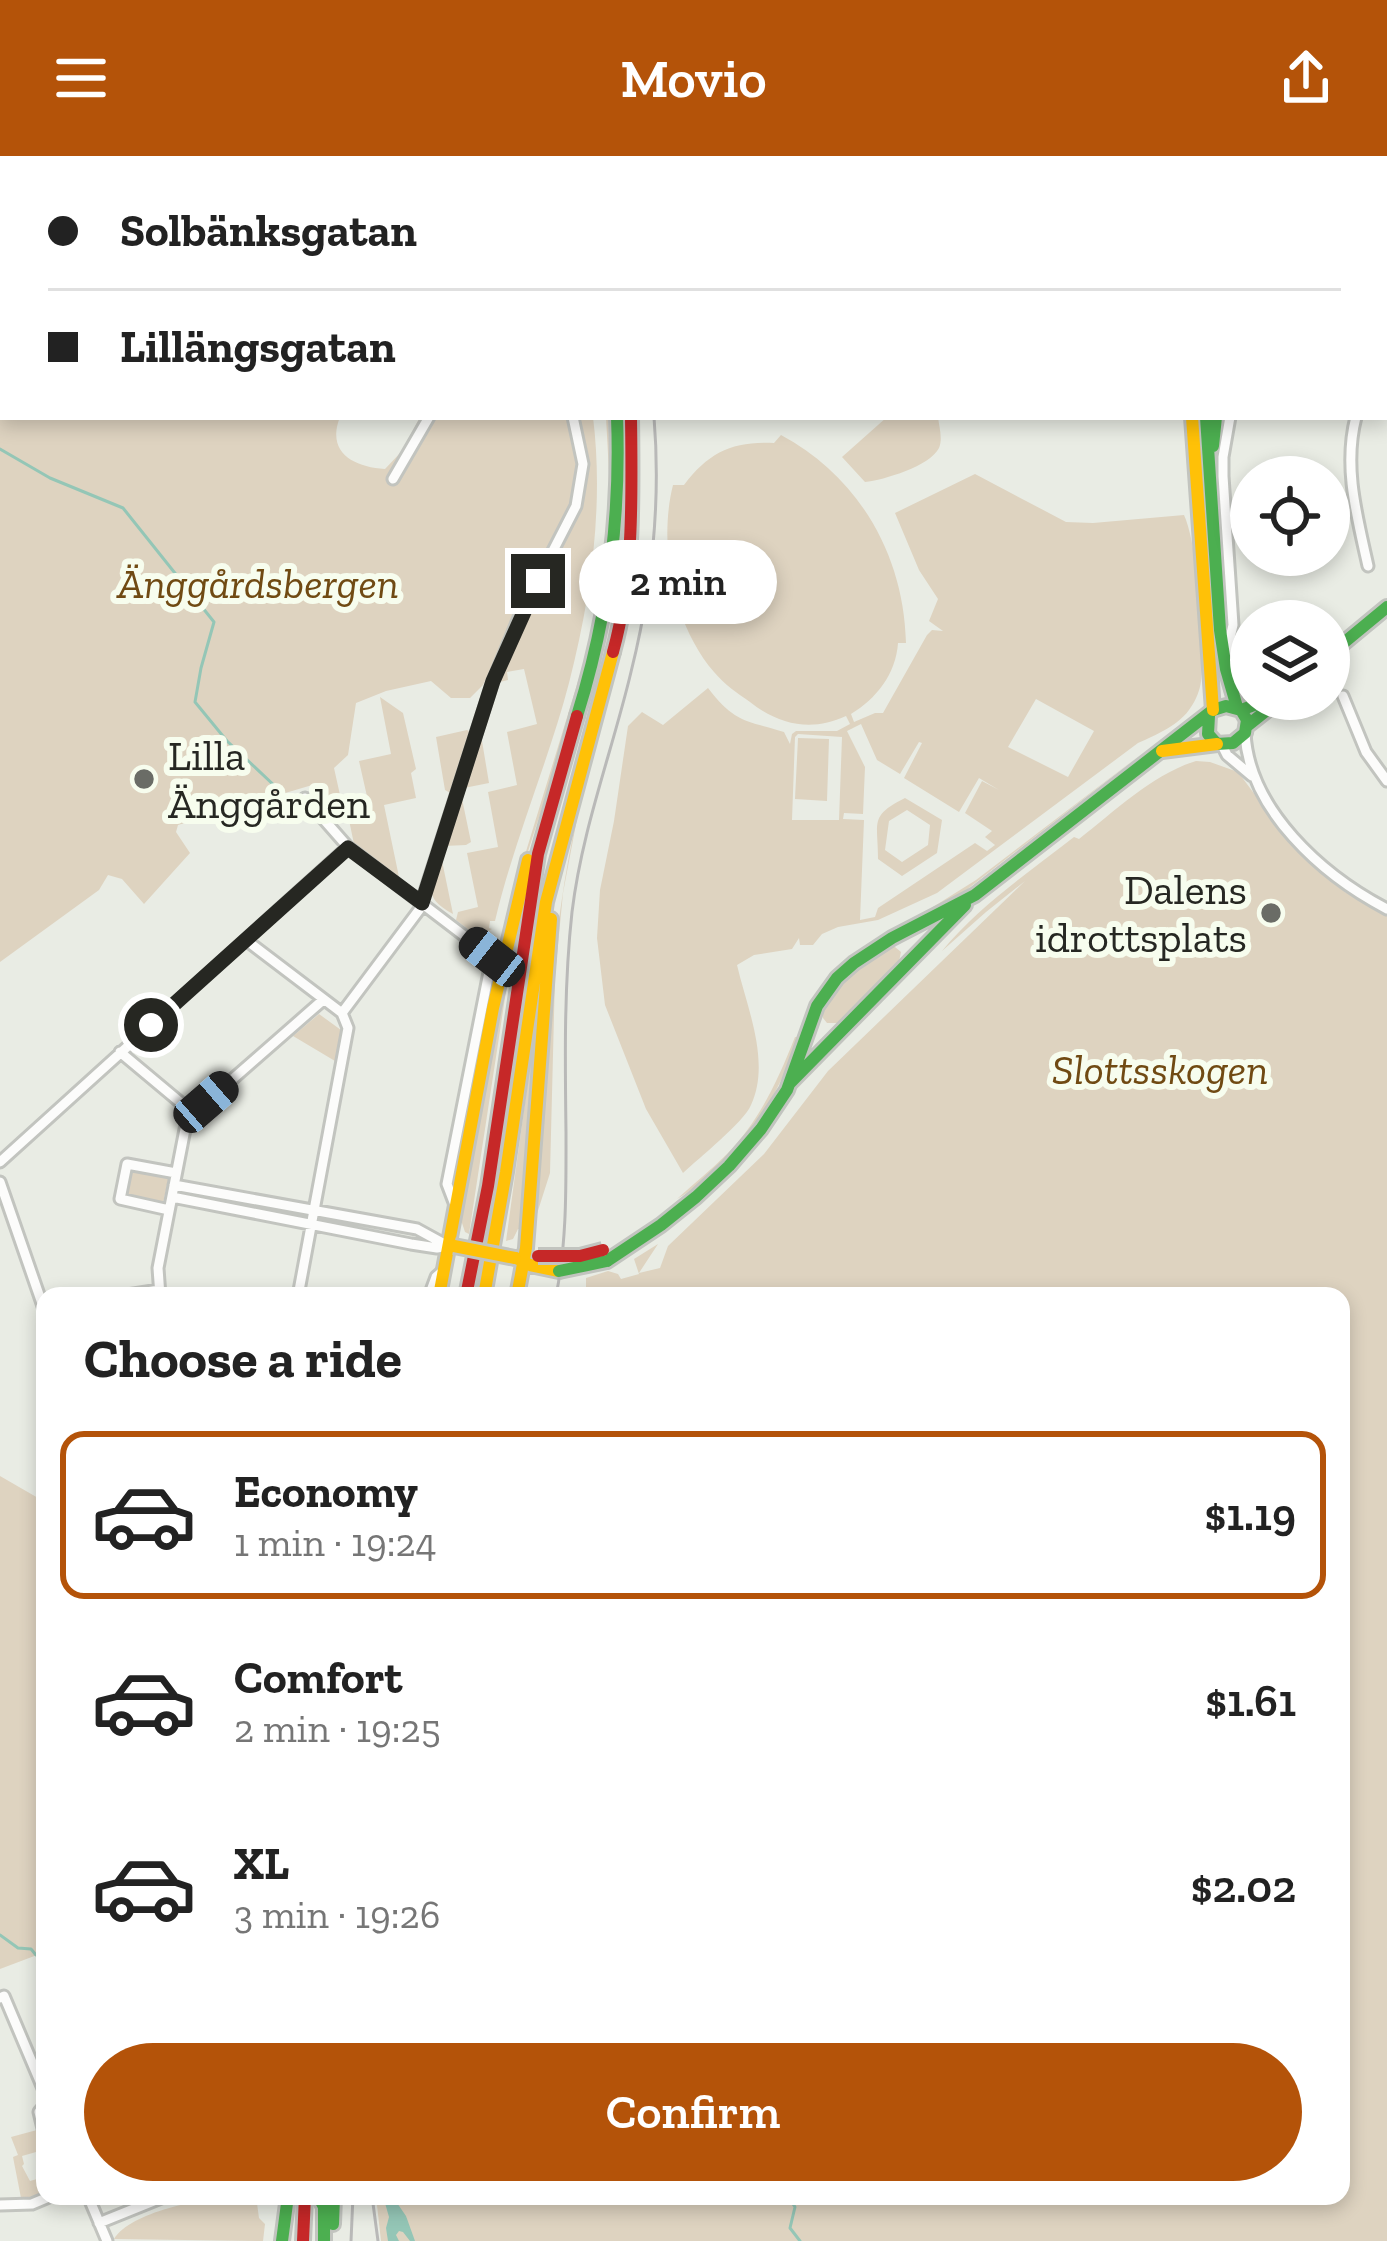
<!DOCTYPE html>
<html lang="en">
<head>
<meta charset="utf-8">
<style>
	:root { --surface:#fff; --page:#f6f6f6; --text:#222; --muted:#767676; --line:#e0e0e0; --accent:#b45309 }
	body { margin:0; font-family:"Zilla Slab",serif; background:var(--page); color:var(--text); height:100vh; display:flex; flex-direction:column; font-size:45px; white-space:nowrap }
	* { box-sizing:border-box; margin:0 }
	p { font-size:39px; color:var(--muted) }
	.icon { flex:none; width:66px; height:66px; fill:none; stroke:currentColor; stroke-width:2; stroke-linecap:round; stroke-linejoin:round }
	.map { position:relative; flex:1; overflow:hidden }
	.details { position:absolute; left:36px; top:1131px; width:1314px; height:918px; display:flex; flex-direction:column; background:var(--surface); border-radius:24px; box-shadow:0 6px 18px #0003 }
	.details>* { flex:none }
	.hud { position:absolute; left:0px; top:0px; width:1389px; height:264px; box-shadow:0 6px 18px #0003; display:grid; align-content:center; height:264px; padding:0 48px; background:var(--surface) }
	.buttons { position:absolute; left:1230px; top:300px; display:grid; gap:24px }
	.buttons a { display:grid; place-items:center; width:120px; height:120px; border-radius:50%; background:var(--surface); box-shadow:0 6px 18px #0003; font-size:60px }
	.end { position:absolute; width:54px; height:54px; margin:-27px; border:15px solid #262722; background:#fff; box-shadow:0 0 0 6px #fff }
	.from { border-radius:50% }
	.bubble { position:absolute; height:84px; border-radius:42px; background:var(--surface); box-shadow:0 6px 18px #0003; font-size:39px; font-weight:600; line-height:84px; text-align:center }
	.car { position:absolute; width:36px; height:72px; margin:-36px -18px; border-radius:15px; box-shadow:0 0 9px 3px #0007; background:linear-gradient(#222 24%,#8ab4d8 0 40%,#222 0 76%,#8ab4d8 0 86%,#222 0) }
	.hud b { display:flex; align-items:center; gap:42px; height:114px; font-size:45px }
	.hud b+b { border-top:3px solid var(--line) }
	.hud i { width:30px; height:30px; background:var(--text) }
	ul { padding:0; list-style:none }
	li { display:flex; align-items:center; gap:36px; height:168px; margin:0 24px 18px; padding:0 24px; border:6px solid transparent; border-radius:24px }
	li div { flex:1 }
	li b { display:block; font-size:45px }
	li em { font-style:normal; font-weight:600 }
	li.on { border-color:var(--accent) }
	li>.icon { width:108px; height:108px; stroke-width:1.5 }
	h2 { padding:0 48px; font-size:54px; line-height:144px }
	.primary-button { display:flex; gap:24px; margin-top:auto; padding:24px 48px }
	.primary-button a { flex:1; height:138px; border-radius:72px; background:var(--accent); color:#fff; font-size:48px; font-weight:600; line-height:138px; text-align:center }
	header { display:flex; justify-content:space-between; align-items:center; height:156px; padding:0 48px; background:var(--accent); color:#fff; font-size:54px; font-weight:600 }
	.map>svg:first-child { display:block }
	.green { fill:#ded3c0; fill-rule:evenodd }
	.water { fill:#94c6b6 }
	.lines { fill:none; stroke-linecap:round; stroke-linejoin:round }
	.stream { stroke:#94c6b6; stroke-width:3 }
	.street-casing { stroke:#c2c4bf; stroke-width:15 }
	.fast-casing { stroke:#c2c4bf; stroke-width:18 }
	.slow-casing { stroke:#c2c4bf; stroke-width:18 }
	.jam-casing { stroke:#c2c4bf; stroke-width:18 }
	.street { stroke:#fcfcfb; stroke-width:9 }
	.fast { stroke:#4caf50; stroke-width:12 }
	.slow { stroke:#ffc107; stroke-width:12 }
	.jam { stroke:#c62828; stroke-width:12 }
	.tram { stroke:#b9b9b8; stroke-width:3 }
	.fast-bridge-casing { stroke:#c2c4bf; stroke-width:18; stroke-linecap:butt }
	.slow-bridge-casing { stroke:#c2c4bf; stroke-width:18; stroke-linecap:butt }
	.jam-bridge-casing { stroke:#c2c4bf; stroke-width:18; stroke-linecap:butt }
	.fast-bridge { stroke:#4caf50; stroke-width:12 }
	.slow-bridge { stroke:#ffc107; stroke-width:12 }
	.jam-bridge { stroke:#c62828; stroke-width:12 }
	.route { stroke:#262722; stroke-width:15 }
	.poi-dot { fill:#6a6c66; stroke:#f7fdee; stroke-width:4.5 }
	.labels { text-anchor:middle; stroke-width:12; stroke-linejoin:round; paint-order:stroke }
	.park-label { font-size:42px; font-style:italic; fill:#704a13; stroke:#f7fdee }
	.poi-label { font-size:42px; fill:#262722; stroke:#f7fdee; text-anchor:start }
</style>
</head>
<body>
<header><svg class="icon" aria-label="menu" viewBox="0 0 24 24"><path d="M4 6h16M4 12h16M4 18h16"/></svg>Movio<svg class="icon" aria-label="share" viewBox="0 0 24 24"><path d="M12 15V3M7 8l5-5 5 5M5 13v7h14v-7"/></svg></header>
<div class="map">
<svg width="1387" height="2085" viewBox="0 0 1387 2085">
	<rect width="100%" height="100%" fill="#e9ece4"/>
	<path class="green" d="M0 0H476L469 3H3V261H340C326 296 353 311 385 313L402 295 420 261H593C604 350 591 441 569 527 548 607 514 684 495 765H490L489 772 492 773 477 780 456 764 458 756 478 751 467 697 498 691 488 636 517 629 507 576 537 568 524 513 507 516 508 524 500 526 497 524 505 506 495 504 483 529 470 542H451L431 525 386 535 356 547 348 599 334 612 340 639 321 650 313 643 319 627 178 669 176 676 190 697 144 748 122 723 108 719 99 734 0 806Z
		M606 261H608C612 332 609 402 595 473 577 563 540 650 515 738H513L590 486 607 378 609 317Z
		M887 261H938C939 270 943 283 939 292 930 310 884 324 865 326L842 301Z
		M781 279C859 321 904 399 906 487H898C896 518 876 543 851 558L854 566 875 557H883L927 479 932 474 943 475 929 465 938 443 919 414 895 357 975 318 1066 366 1093 367 1184 359C1198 389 1205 491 1201 525 1200 534 1196 544 1191 551 1180 569 1156 579 1138 587L937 737 878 764 838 771 822 778 813 789H800L799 782 792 793 754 799 737 809C747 852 771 906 751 949 744 966 699 1002 683 1017L646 953 605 849 597 782 600 734 614 665 628 570 642 556 663 569 708 532C735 567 745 564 784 576L790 588 792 578 796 575H837L850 568 846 560C812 576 779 569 750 546 737 537 724 528 714 516 673 468 658 389 673 329H684C709 296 733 285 774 287ZM1036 543 1094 575 1068 621 1008 591ZM861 568 877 604 900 618 919 586 922 587 904 622 959 656 979 622 999 634 982 625 965 657 992 675 985 681 995 689 987 695 975 687 878 752 875 761 860 764 864 664 843 663 844 657 863 658 865 611 847 575ZM798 578 842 581 839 664H792L795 581Z
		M380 541 403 557 416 613 411 617 416 642 384 649 399 721 354 688 349 664 371 658 359 605 391 598Z
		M467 574 471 576 452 638 445 634 436 581Z
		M481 579 489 627 464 632Z
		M798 582 829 583 827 645 795 643Z
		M1144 596 965 735 918 764 917 761 976 724Z
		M1196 605 1210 606 1238 616 1285 679 1323 719 1345 736 1387 759V2085H381L376 2040H1341V1140H579L586 1137V1122L608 1115 618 1118 621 1123 639 1118 634 1103 658 1088 639 1117 660 1112 668 1090 764 998 828 915 1025 725 986 756 942 795C978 751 1029 716 1074 681L1079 683C1115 655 1153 618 1196 605Z
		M461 638 471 686 466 689 444 690Z
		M905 642 942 664 937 697 902 720 878 703C878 666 869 660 905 642ZM907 654 930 669 928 689 902 706 885 694 889 665Z
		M580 647 563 737 555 820 550 1017 535 1064C545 925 548 783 580 647Z
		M441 700 453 758C421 740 431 730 441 700Z
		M520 773 510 809 469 1078 465 1076 460 1061 503 826 516 774Z
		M887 790 895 791 901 796 898 810 840 867H827L823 862C821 830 864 806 887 790Z
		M538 852 522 1073H518L513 1083 506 1085Z
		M319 858 341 874 335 905 293 880Z
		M795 881H798C778 945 736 1009 677 1043 693 1028 711 1014 727 998 760 964 778 924 795 881Z
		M131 1013 169 1020 163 1047 127 1040 125 1035Z
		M0 1320 45 1346V1796L0 1813Z
		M37 1974 44 2005 40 2006 36 1996 22 2000 24 2008 22 2010 30 2025 44 2021 41 2008 45 2007V2036L39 2040 21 2042 13 2001 18 1999 11 1981Z
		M231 2040H256L259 2062 265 2068 263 2085 114 2083C132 2055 200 2044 231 2040Z"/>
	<path class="water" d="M383 2040H395V2044L406 2060 415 2085H410L403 2076 399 2075 396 2079 399 2085H388L386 2072 389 2061Z"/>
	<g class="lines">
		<path class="stream" d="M0 293 50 322 123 352 214 466 201 512 195 546 227 585 278 633
			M0 1779 18 1792 31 1793 36 1799 45 1801
			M788 2040 795 2051 790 2072 800 2085"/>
		<defs>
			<path id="street" d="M536 0 537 3
				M772 0V3
				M1097 0 1098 3
				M652 3 663 0
				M1386 60H1387
				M1386 148 1387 149
				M1386 174 1387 175
				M1386 200 1387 198
				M1356 261C1343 311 1357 360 1368 410
				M393 323 429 261
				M1226 499 1233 469 1223 320V301L1230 261
				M1343 540 1366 596 1387 625
				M1245 577C1249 654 1322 719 1387 753
				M1222 589 1227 599 1252 620
				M305 642 348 691 492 801 447 1028 455 1049
				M246 784 342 857
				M342 857 419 754 493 525 520 459 576 350 583 308 573 261
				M120 896 193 957
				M0 1006 348 691
				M0 1026 45 1156
				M174 1029 417 1073 448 1090
				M172 1041 411 1088 437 1092 448 1090
				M169 1054 120 1043 127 1008 176 1017
				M121 1140 159 1134
				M160 1140 158 1112 187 963 323 844
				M298 1140 348 872 342 857
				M429 1140 436 1121 444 1114
				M0 1842 4 1840 45 1937
				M45 1949 39 1956 45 1981
				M88 2040 107 2085
				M0 2049 32 2048 51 2040
				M99 2067 166 2040"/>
			<path id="fast" d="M1122 0 1124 3
				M1284 3 1287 0
				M1206 261 1220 474 1226 513 1237 551
				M1213 290 1216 261
				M1329 499 1387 451
				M1241 554 1270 543
				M577 560C608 461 621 364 617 261
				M1247 570 1281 543
				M790 927 965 749
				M607 1105 661 1069 696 1041 729 1010 761 973 787 934 817 850 837 822 854 807 892 782 975 739 1213 554 1226 550 1241 554 1247 564 1245 577 1233 587 1217 588 1208 578 1209 560
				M318 2040 324 2051V2085
				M333 2068 334 2040
				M282 2085 288 2040"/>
			<path id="slow" d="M554 0 555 3
				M575 0 576 3
				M1192 261 1213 554
				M1162 595 1217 588
				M516 1102 530 1109 559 1115
				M439 1140 493 852 528 704
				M484 1140 506 1016 546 746 613 496
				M517 1140 526 1092 551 763"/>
			<path id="jam" d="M1138 0 1140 3
				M1162 0 1166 3
				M1298 3 1300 0
				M613 496C634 420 632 339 631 261
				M466 1140 488 1030 538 698 577 560
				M303 2085 305 2040"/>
		</defs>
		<use href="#street" class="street-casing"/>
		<use href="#fast" class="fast-casing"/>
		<use href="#slow" class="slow-casing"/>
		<use href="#jam" class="jam-casing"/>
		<use href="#street" class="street"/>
		<use href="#fast" class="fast"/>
		<use href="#slow" class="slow"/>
		<use href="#jam" class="jam"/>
		<path class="tram" d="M1182 0 1185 3
			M620 3 621 0
			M1386 156 1387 157
			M556 1140C567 1085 566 1031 566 976 565 902 564 829 572 756 582 673 612 596 631 516 652 432 661 347 654 261
			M372 2040 378 2085
			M351 2085 353 2040"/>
		<defs>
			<path id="fast-bridge" d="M559 1115 607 1105"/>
			<path id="slow-bridge" d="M454 1090 515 1102"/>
			<path id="jam-bridge" d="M538 1100H580L603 1094"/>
		</defs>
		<use href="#fast-bridge" class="fast-bridge-casing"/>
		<use href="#slow-bridge" class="slow-bridge-casing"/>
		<use href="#jam-bridge" class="jam-bridge-casing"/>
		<use href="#fast-bridge" class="fast-bridge"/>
		<use href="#slow-bridge" class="slow-bridge"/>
		<use href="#jam-bridge" class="jam-bridge"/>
	</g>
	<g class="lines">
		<path class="route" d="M151 869 348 692 422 747 493 525 538 425"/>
	</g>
	<g class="poi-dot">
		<circle cx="144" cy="623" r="12"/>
		<circle cx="1271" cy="757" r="12"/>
	</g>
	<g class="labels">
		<g class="park-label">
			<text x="258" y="442">Änggårdsbergen</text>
			<text x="1160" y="928">Slottsskogen</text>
		</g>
		<g class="poi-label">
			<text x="168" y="614">Lilla<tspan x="168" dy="48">Änggården</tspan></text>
			<text x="1247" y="748" text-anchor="end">Dalens<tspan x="1247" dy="48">idrottsplats</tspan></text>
		</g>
	</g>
</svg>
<div class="buttons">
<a><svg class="icon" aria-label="locate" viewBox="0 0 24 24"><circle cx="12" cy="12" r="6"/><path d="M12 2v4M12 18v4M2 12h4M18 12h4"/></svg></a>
<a><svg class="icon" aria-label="layers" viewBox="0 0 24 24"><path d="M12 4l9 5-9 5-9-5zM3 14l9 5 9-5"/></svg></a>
</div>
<i class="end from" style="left:151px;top:869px"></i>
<i class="end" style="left:538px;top:425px"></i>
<div class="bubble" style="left:579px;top:384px;width:198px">2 min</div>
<i class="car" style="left:492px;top:801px;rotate:308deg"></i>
<i class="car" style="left:206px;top:946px;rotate:49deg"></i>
<div class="hud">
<b><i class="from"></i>Solbänksgatan</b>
<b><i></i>Lillängsgatan</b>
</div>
<section class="details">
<h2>Choose a ride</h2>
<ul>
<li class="on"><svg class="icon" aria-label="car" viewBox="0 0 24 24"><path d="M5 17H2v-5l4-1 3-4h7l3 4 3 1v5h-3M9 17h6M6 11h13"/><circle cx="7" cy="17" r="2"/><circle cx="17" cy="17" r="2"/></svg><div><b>Economy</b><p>1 min · 19:24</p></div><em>$1.19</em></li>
<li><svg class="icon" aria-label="car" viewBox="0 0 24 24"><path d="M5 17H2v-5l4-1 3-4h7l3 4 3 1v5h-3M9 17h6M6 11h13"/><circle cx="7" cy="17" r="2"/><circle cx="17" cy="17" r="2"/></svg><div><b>Comfort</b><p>2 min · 19:25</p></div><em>$1.61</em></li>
<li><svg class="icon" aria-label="car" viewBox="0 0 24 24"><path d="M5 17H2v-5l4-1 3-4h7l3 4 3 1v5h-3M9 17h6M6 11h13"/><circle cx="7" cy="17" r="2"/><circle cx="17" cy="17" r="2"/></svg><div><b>XL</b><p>3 min · 19:26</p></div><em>$2.02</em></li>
</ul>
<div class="primary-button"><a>Confirm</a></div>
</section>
</div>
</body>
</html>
